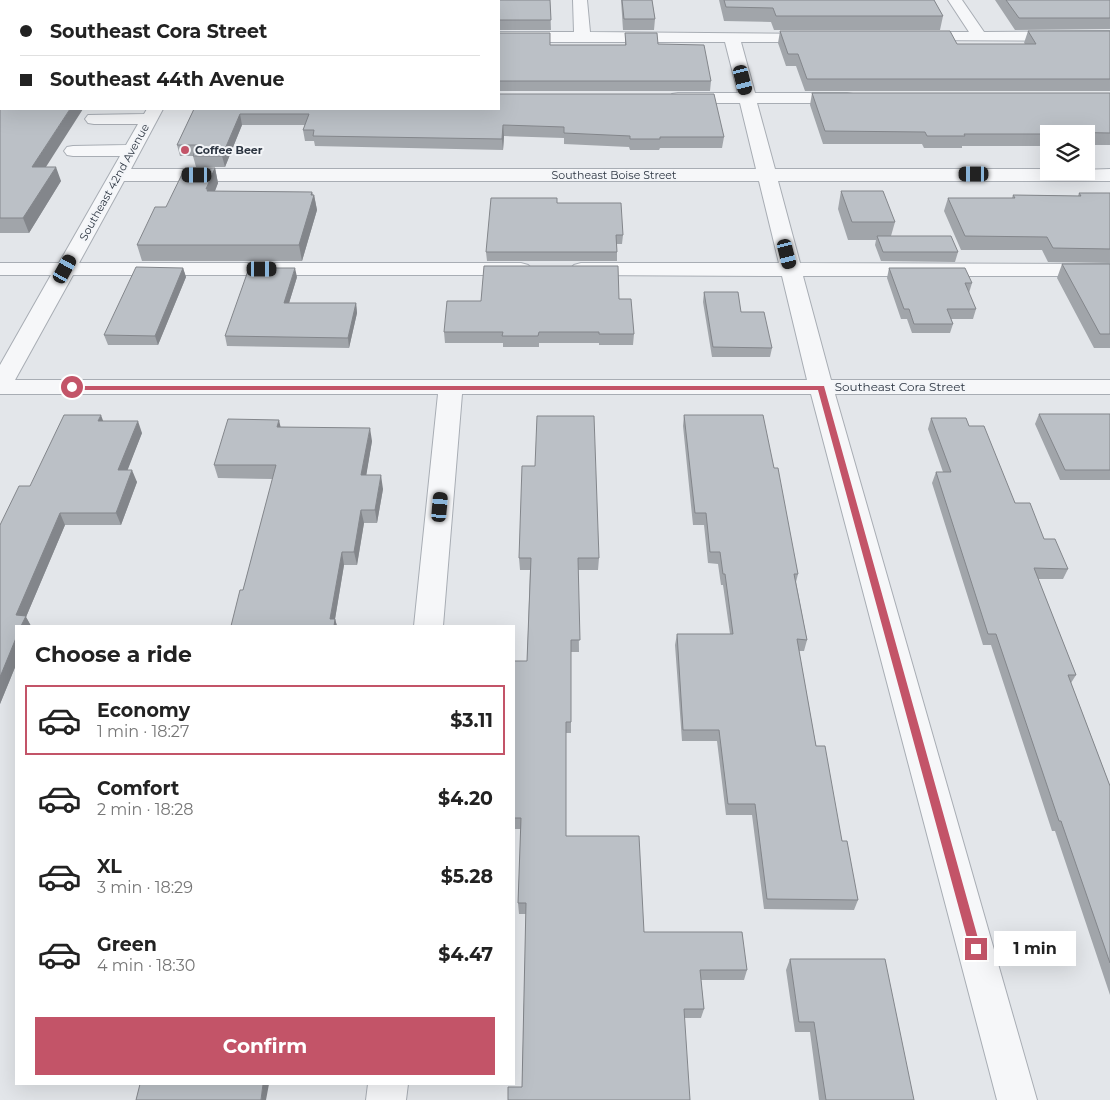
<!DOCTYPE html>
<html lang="en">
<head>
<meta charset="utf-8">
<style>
	:root { --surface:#fff; --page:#f6f6f6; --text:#222; --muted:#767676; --line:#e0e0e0; --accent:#c35468 }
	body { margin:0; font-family:Montserrat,sans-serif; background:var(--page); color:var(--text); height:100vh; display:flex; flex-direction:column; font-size:19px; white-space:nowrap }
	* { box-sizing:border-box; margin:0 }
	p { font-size:16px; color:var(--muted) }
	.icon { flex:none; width:28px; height:28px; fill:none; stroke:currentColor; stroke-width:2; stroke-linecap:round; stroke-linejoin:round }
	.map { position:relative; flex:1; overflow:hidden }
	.sheet { position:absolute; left:15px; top:625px; width:500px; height:460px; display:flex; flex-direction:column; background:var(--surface); border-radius:0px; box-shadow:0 5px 20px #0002 }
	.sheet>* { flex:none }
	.guide { position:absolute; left:0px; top:0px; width:500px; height:110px; box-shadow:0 5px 20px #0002; display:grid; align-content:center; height:110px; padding:0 20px; background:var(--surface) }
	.tools { position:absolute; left:1040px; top:125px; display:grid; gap:10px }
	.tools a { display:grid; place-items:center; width:55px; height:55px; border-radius:0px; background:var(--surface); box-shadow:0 5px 20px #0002; font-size:25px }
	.end { position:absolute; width:22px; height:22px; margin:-11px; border:6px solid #c35468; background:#fff; box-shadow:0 0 0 2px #fff }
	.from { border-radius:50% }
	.bubble { position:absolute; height:35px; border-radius:0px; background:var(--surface); box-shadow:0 5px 20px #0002; font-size:16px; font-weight:700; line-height:35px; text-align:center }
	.car { position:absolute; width:15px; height:30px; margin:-15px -8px; border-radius:6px; box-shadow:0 0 4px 1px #0007; background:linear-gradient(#222 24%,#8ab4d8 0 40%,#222 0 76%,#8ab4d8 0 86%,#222 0) }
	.guide b { display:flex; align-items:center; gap:18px; height:48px; font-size:19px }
	.guide b+b { border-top:1px solid var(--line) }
	.guide i { width:12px; height:12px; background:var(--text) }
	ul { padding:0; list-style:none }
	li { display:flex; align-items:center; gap:15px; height:70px; margin:0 10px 8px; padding:0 10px; border:2px solid transparent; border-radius:0px }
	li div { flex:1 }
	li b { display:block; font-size:19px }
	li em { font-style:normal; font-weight:700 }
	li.selected { border-color:var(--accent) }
	li>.icon { width:45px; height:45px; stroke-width:1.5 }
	h2 { padding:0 20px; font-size:22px; line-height:60px }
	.action { display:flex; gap:10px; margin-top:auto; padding:10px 20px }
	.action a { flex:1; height:58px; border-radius:0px; background:var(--accent); color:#fff; font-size:20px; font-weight:700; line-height:58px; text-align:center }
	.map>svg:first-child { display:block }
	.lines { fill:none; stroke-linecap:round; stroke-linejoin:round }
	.minor-casing { stroke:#a8adb4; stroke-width:2 }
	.minor { fill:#f6f7f9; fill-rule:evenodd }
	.wall { fill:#a1a5aa }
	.shaded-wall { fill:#83868b }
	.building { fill:#bbc0c6; stroke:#83868b }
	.route { fill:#c35468 }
	.poi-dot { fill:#c35468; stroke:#f3f5f8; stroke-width:2 }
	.labels { text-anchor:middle; stroke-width:4; stroke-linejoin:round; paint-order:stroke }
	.far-poi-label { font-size:11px; font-weight:bold; fill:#2c3541; stroke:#f3f5f8; text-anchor:start }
	.far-street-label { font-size:11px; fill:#2c3541; stroke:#f3f5f8 }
	.street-label { font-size:12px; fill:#2c3541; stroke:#f3f5f8 }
</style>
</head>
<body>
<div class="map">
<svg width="1110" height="1100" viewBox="0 0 1110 1100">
	<rect width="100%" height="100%" fill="#e3e6ea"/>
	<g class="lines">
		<defs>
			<path id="minor" d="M573 0H587L590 32 823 34 825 37 823 40 817 42H741L755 93H847L853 94 856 98 853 102 847 103H757L775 169H1049V171L1110 169V181H778L800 263 1110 264V276H803L831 380H1110V394H835L1037 1100H997L811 394H462L443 626H414L438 394H0V365L51 275H0V263H59L120 156H73L67 155 64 151 67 147 73 146 126 145 138 124H94L88 123 85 119 88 115 144 114 147 109H163L131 169H756L740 103H678L672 102 669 98 672 94 678 93H738L725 42H499V32H574ZM124 181H759L779 263H581L574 265 570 269 574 273 581 275 782 276 807 380H15L73 275H521L528 273 532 269 528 265 521 263H79Z
				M948 0H962L984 32 1110 31V41L909 40 907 37 909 34 915 32H969Z
				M368 1084H408L406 1100H366Z"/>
		</defs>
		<use href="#minor" class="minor-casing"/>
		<use href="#minor" class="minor"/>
	</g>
	<path class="wall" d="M0 0 1 1V17H0Z
		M550 0 551 30H499V1Z
		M621 0H652L655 19 654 30H623Z
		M719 0H934L943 16 940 30H774L771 22 724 21Z
		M995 0H1110V29L1015 30Z
		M780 31 957 44H1025L1024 43 1028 31H1110V91H805L796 66H786L778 43Z
		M499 33 550 45H625V33L658 44 711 81 710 91H499Z
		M0 72 46 167 61 181 29 233H0Z
		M812 93H1110V145H1086V134H1049V146H962V148H924L922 144H823L810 105Z
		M194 109H499L724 137 722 148H660L659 150H630L629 147 564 144V138L504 136 503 150 315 146 314 141H305L303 130 305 125H242L225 167H196L193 156H180L177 145Z
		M215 168 218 183 215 191 312 192 313 195H314L317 210 302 261H142L137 245 166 207Z
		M841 191 895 222 891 236 958 252 955 262 881 261 875 245 876 240H848L838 209Z
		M1079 193H1110V263L1048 262 1042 250H961L944 211 948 198H1012L1013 195 1078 196Z
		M557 203 623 235 622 244H617V261H487L486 252Z
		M1062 264H1110V348H1094L1057 278Z
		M183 268 186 277 158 345H108L104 335Z
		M889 268 972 283 969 293 976 309 973 319H951L953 324 950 333H912L907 319H901L887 278Z
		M297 277 289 303H356L357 313 349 348 227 346 225 336Z
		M704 292 741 312 772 348 770 357H712L703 302Z
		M619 299 634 334 633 345H599V343H539V347H503V343H445L444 332Z
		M1039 414H1110V480H1060L1035 424Z
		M684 415 774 468 798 574 796 582 807 640 804 651H799L816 746 858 900 854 910 764 909 752 815H726L717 741H682L675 645 677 634H730L723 585H721L718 564 708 563 704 525H693L683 426Z
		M931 418 969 426 1015 503 1068 569 1063 579H1038L1076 675 1071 683 1110 786V995L1055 831H1052L991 645H983L932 483 936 472H943L928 429Z
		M103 421 142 433 127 470 137 482 121 525H65L26 617 31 626H16V665L0 704V525L30 486Z
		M281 427 372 441 366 475 383 489 377 523H364L357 565H344L335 619 337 626H231L243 590 273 479 218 478 214 465Z
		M519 558H599L598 570H578L579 652H571V733H566V836L644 932 747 970 744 980H701L704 1009 701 1018H685L522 1087 526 914H519L518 903 521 829H514V661H527L530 570H520Z
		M790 959 914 1100H819L810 1032H795L786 970Z"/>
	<path class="shaded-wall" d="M165 0H176V1H165Z
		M70 109H83L37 181 32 167Z
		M240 114 242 125 225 167 222 156Z
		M503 125 504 136 503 150 502 139Z
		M56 167 61 181 29 233 23 218Z
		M215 168 218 183 211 201 206 189Z
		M312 192 313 198 314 195 317 210 302 261 299 245Z
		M183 268 186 277 158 345 155 336Z
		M295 268 297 277 286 313 284 303Z
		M356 303 357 313 349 348 348 338Z
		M101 415 105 426 98 421Z
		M279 420 282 433 277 427Z
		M138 421 142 433 123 482 118 470Z
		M370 428 372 441 364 489 361 475Z
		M132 470 137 482 121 525 116 513Z
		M381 475 383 489 377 523 375 510Z
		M361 510 364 523 357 565 354 552Z
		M60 513 65 525 26 617 31 626H21L16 615Z
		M342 552 344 565 335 619 337 626H331L330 619Z
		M16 638V665L0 704V677Z
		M263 1084H269L266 1100H261Z"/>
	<path class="building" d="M0 0H166L165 1H1V4H0Z
		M257 0H550L551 20H499V1H256Z
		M622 0H652L655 19H624Z
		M724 0H934L943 16H776L773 8 726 7Z
		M1006 0H1110V18H1019Z
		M780 31H950L957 44H1036L1028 31H1110V79H807L798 54H788Z
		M499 33H550V45H626L625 33H657L658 44 704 45 711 81H499Z
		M0 72H1V109H70L32 167H56L23 218H0Z
		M812 93H1110V133L1056 132 1057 134H964L965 136H927L925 132 825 131Z
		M499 94H714L724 137H660V139H630V136L564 133V127L503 125 502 139 313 136 314 130H303L309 114H240L222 156H193L198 145H177L194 109H499Z
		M185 168H215L206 189H208L207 191 312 192 311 195H314L299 245H137L155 207H166Z
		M841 191H883L895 222H852Z
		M1079 193H1110V249L1053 248 1047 237 965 236 948 198H1015L1013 195 1081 196Z
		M491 198H557V203H621L623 235H616L617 252H486Z
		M877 236H951L958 252H883Z
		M1062 264H1110V334H1100Z
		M484 266H618L619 299H631L634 334H599V332H539L538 336H502L503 332H444L447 301H481Z
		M136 267 183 268 155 336 104 335Z
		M249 268H295L284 303H356L348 338 225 336Z
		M889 268H965L972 283H965L976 309H947L953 324H914L909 309H904Z
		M704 292H738L741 312H764L772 348 713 347Z
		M1039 414H1110V470H1065Z
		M64 415H101L98 421H138L118 470H132L116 513H60L16 615 26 616 21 626H16V638L0 677V525L19 486H30Z
		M684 415H763L774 468H778L798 574H794L807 640 797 639 816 746H825L842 841H847L858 900 767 899 755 804H728L719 730H683L677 634H733L725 574H723L720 552H710L706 513H695Z
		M537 416H594L599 558H578L580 640H571V722H566V836H639L644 932H742L747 970H700L704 1009H684L690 1100H508V1087H522L526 903H518L521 818H514V661H527L531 558H519L522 466H535Z
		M931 418H966L969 426H984L1015 503H1030L1044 539H1055L1068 569 1034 568 1076 675H1068L1110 786V963L1061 821H1059L996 634H988L936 472H951Z
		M228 419 279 420 277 427 370 428 361 475H381L375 510H361L354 552H342L330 619H335L334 626H231L240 590H243L276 465H214Z
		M790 959H885L914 1100H826L814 1022H799Z
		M140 1084H263L261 1100H136Z"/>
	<path class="route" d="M70 386H824L981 949 980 953 976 955 972 953 970 949 818 390H72L68 387Z"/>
	<circle class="poi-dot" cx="185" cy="150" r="5"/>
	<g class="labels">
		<g class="far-poi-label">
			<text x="195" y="154">Coffee Beer</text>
		</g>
		<g class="far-street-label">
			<text x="614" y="179">Southeast Boise Street</text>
			<text transform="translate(114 182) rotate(-61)" y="4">Southeast 42nd Avenue</text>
		</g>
		<g class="street-label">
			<text x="900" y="391">Southeast Cora Street</text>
		</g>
	</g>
</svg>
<div class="tools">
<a><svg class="icon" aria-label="layers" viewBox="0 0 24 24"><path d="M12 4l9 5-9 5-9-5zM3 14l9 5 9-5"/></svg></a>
</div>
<i class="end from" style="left:72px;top:387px"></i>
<i class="end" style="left:976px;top:949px"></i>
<div class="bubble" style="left:994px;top:931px;width:82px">1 min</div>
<i class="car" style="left:743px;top:80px;rotate:166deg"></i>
<i class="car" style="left:974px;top:174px;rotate:270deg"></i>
<i class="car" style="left:197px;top:175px;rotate:270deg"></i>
<i class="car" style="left:787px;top:254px;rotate:166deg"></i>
<i class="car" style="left:65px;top:269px;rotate:29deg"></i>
<i class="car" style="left:262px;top:269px;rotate:90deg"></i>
<i class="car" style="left:440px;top:507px;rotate:5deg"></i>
<div class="guide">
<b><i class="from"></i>Southeast Cora Street</b>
<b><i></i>Southeast 44th Avenue</b>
</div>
<section class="sheet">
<h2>Choose a ride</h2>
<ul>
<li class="selected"><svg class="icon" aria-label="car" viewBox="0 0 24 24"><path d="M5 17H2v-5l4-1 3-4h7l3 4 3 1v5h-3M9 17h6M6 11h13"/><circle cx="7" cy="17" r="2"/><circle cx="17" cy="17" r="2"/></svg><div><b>Economy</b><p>1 min · 18:27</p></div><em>$3.11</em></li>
<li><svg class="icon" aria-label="car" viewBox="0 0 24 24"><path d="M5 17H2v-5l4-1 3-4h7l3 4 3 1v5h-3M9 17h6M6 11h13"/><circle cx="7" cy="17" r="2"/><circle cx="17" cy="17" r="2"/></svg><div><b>Comfort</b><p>2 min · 18:28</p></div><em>$4.20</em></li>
<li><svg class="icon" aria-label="car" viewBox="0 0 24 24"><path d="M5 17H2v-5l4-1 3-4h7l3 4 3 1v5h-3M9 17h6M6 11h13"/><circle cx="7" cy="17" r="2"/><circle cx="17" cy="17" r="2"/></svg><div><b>XL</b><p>3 min · 18:29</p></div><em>$5.28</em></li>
<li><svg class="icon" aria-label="car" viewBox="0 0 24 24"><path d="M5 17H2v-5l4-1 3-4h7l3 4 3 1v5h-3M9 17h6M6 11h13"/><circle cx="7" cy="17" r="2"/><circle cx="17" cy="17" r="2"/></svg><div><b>Green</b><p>4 min · 18:30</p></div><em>$4.47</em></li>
</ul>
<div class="action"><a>Confirm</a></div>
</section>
</div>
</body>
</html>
